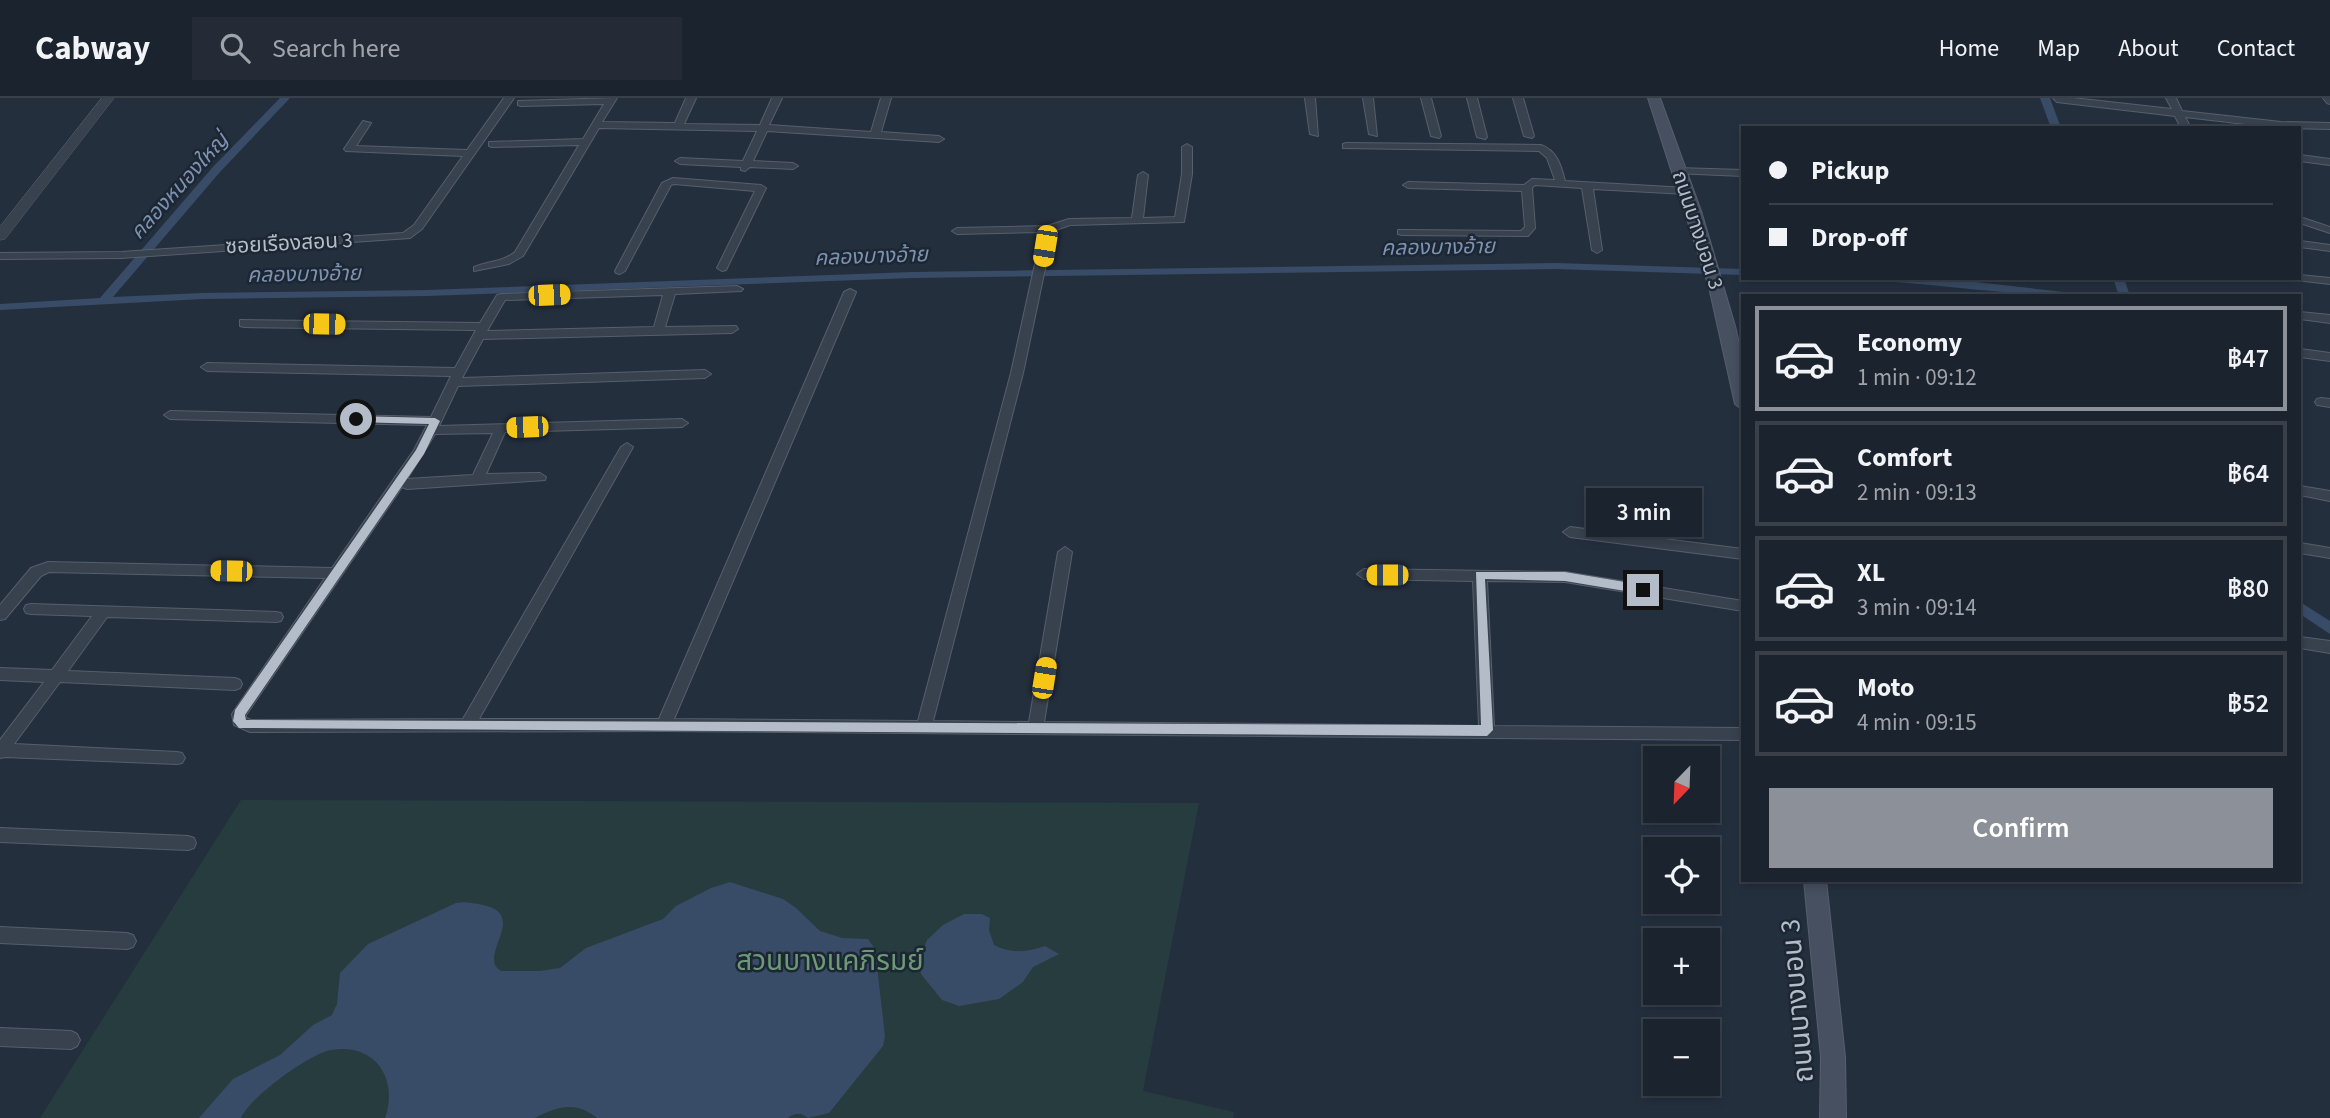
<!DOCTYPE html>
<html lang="en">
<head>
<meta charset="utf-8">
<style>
	:root { --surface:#1b232e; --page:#242b36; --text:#f1f3f6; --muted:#a0a4aa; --line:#39404a; --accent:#8c9099 }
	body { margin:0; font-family:"Source Sans 3","Noto Sans Thai",sans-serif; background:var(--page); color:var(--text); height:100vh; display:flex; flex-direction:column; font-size:26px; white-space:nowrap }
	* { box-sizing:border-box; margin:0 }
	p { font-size:23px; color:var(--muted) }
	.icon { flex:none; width:38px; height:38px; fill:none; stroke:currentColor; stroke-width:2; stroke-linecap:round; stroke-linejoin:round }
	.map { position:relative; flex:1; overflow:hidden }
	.panel { position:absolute; left:1741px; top:196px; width:560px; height:588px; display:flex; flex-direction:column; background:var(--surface); border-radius:0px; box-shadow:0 4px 10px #0003,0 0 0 2px var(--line) }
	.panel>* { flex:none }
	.top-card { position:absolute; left:1741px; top:28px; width:560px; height:154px; border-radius:0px; box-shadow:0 4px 10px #0003,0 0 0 2px var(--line); display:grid; align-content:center; height:154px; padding:0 28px; background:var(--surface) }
	.needle { width:46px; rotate:203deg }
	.controls { position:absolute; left:1643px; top:648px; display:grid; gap:14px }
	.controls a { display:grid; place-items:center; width:77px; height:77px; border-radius:0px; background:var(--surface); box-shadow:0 4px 10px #0003,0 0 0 2px var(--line); font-size:35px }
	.end { position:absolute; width:32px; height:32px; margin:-16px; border:9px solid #b4bcc9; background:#111; box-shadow:0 0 0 4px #111 }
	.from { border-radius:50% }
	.bubble { position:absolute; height:49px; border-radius:0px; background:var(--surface); box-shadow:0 4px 10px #0003,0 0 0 2px var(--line); font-size:23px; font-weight:600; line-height:49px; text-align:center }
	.car { position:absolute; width:21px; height:42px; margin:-21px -10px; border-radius:9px; box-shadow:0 0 5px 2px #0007; background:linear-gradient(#f5c518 24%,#345 0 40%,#f5c518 0 76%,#345 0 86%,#f5c518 0) }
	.top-card b { display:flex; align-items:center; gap:24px; height:66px; font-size:26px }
	.top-card b+b { border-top:2px solid var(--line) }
	.top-card i { width:18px; height:18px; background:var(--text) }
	ul { padding:12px 0 0; list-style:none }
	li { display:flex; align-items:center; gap:21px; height:105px; margin:0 14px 10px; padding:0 14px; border:4px solid var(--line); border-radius:0px }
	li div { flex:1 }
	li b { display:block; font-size:26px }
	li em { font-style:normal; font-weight:600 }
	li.current { border-color:var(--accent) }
	li>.icon { width:63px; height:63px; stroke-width:1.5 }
	.cta { display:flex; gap:14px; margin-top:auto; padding:14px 28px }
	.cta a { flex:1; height:80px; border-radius:0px; background:var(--accent); color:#fff; font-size:28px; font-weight:600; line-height:80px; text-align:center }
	header { display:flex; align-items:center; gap:42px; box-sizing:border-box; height:98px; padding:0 35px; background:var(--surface); border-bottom:2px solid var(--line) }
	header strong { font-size:33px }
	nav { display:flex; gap:38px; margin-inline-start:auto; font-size:24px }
	.search { width:490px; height:63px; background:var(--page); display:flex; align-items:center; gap:18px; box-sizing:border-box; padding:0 24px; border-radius:0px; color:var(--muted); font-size:26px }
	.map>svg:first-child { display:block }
	.green { fill:#263c3f }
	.water { fill:#394c67 }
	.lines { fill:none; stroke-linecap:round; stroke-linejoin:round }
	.canal { fill:#394c67; fill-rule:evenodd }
	.minor-casing { stroke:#565f6c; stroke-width:2 }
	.tertiary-casing { stroke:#565f6c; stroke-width:1 }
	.secondary-casing { stroke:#565f6c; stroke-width:2 }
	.minor { fill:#38414e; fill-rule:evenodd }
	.tertiary { fill:#38414e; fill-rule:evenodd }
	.secondary { fill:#465061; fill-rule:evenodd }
	.route { fill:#b4bcc9 }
	.labels { text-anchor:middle; stroke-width:5; stroke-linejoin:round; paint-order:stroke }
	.far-water-label { font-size:21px; font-style:italic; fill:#7c92b1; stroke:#1d2633 }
	.far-street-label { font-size:21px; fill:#b4bcc9; stroke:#1d2633 }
	.near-park-label { font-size:28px; fill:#6b9a76; stroke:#1d2633 }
	.near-street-label { font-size:28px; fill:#b4bcc9; stroke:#1d2633 }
</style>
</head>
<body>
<header>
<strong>Cabway</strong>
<div class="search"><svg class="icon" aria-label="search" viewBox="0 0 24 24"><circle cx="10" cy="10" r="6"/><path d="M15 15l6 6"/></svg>Search here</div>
<nav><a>Home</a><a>Map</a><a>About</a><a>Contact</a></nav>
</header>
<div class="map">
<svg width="2330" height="1020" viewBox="0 0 2330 1020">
	<rect width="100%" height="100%" fill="#242f3e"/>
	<path class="green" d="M241 702 1199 705 1143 993 1234 1014 1233 1020H40Z"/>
	<path class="water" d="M730 784 783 801 796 810 820 833 842 840 868 841 875 851 885 938 883 948 829 1015 808 1020C801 1015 796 1014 788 1020H597C576 1003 558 1008 535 1020H385C399 981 375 944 331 952 309 956 250 999 241 1020H199L233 981 280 957 313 927 332 917 337 906 340 875 368 846 456 805C466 803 473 805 483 807 530 817 476 858 501 873H540L560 870 586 850 663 821 676 808 711 790Z
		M964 816H982L990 820 989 832 994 847C1010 856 1029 854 1045 848L1059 856 1033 869 1023 884 999 901 959 908 942 902 921 876 919 862 927 842 943 827Z"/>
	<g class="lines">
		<path class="canal" d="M280 0H290L220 74 113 199 202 195 427 192 912 174 1555 165 1743 171V177L1555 171 912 180 427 198 202 201 0 212V206L100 200 212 70Z
			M2040 0H2050L2061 30H2051Z
			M1871 180H1940L2073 195 2078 198C2011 198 1944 186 1876 183Z
			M2113 180H2124L2130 198H2119Z
			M2300 504 2330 523V536L2300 516Z"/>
		<defs>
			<path id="minor" d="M504 0H514L422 131 410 140 121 160 0 161V155L121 154 403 135 414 127 463 58 346 53 344 51 363 23 371 25 356 48 467 52Z
				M617 0 602 24 675 25 686 0H696L684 26 760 27 772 0H782L769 27 871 34 881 0H891L881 34 939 38 944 41 939 44 767 33 753 63 793 65 798 68 793 71 750 69 745 73 741 72V69L680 66 675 63 680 60 743 63 757 33 599 30 523 158 509 166 474 173V169C488 163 503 164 515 154L579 47 492 49 489 48V44L583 41 604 6 521 8 518 7V3Z
				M1305 0H1315L1318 38 1310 36Z
				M1363 0H1373L1377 38 1369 36Z
				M1421 0H1431L1441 38 1439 40 1431 38Z
				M1467 0H1477L1487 39 1485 41 1477 39Z
				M1513 0H1523L1534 38 1532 40 1524 38Z
				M2053 0H2073L2172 11 2166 0H2176L2182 13 2281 24 2330 25V31L2280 30 2185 19 2191 30H2181L2175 18 2057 4Z
				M2323 0H2330V6L2327 5Z
				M1346 45 1541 47C1557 53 1561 67 1565 83L1687 90 1692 93 1687 96 1593 91 1602 152 1597 155 1592 152 1582 90 1535 87 1532 90 1535 130 1528 138 1402 137 1398 136V132L1521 133 1525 129 1522 93 1408 90 1403 87 1408 84 1524 87 1532 81 1555 82 1547 60 1539 53 1343 50V46Z
				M1187 46 1192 49V76L1184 124 1070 127 1053 133 1023 275 933 623 1029 624 1058 454 1065 449 1072 454 1044 624 1479 628 1473 483 1364 481 1357 476 1364 471 1565 474 1743 503V513L1565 484 1487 483 1494 628 1743 630V642L664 633 250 634 234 627 232 616 325 480 49 474 41 478 5 521 0 522V507L31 470 48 464 332 470 414 352 427 327 170 321 164 317 170 313 431 319 451 278 207 273 201 269 207 265 455 270 476 232 244 229 240 228V222L480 225 497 197 501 196 737 188 743 191 741 193 675 196 665 229 736 228 738 231 732 235 483 241 462 280 705 272 711 276 705 280 458 288 439 328 682 321 688 325 682 329 505 334 486 376 540 375 546 379 545 382 407 391 402 389 246 617V620L251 622 463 621 621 349 627 345 633 349 479 621H659L844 194 850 191 856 194 674 621 918 623 1011 275 1042 134 957 136 952 133 957 130 1047 128 1069 121 1132 120 1138 77 1143 74 1148 77 1143 120 1175 119 1182 76V49ZM663 197 654 229 487 233 505 202ZM493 335 473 377 407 381 435 336Z
				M2300 57 2330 61V67L2300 63Z
				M1678 70 1743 72V78L1674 75V71Z
				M673 80 761 87 766 90 726 172 722 173 717 170 755 93 674 86 671 87 625 173 620 176 616 175 615 173 662 85Z
				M2300 119 2330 129V135L2300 125Z
				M2300 143 2330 147V153L2300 149Z
				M2300 177 2330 180V186L2296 182 2295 180H2300Z
				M2300 214 2330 217V225L2300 221Z
				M2300 251 2330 255V263L2300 259Z
				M2321 300 2330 301V309L2317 307 2315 304 2317 301Z
				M2300 388 2330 393V403L2300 397Z
				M1570 429 1743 451V461L1570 439 1563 434Z
				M2300 445 2330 450V460L2300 455Z
				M31 506 276 514 281 515 283 519 281 523 276 524 107 519 68 573 235 580 240 582 242 586 240 590 235 592 60 584 14 646 177 654 182 655 185 660 182 665 177 666 5 659 0 660V642L44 584 0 582V570L52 572 92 518 31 516 26 515 24 511 26 507Z
				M2300 539 2330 543V555L2300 550Z
				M0 730 188 738 194 740 196 745 194 750 188 752 0 744Z
				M0 829 127 835 133 837 136 843 133 849 127 851 0 845Z
				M0 930 71 933 77 936 80 942 77 948 71 951 0 948Z"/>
			<path id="tertiary" d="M102 0H114L5 141 0 142V129Z"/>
			<path id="secondary" d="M1648 0H1660L1701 113 1735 228 1743 263V312L1735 306 1709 189Z
				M1804 782H1826L1845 959 1846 1020H1820L1821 959Z"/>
		</defs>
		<use href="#minor" class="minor-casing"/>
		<use href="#tertiary" class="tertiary-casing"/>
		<use href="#secondary" class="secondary-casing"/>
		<use href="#minor" class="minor"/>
		<use href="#tertiary" class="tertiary"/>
		<use href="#secondary" class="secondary"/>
	</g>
	<path class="route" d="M356 318 435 320 440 323 424 356 245 617 246 622 1481 627 1476 474H1565L1643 487 1649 492 1643 496 1565 483 1485 481 1493 632 1487 638 239 630 233 623 235 612 416 352 429 326 352 324 351 321Z"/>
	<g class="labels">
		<g class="far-water-label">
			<text transform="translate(179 88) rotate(-48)" y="7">คลองหนองใหญ่</text>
			<text transform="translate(1438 149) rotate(-1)" y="7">คลองบางอ้าย</text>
			<text transform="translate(871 158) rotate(-2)" y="7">คลองบางอ้าย</text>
			<text transform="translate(304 176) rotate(-1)" y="7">คลองบางอ้าย</text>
		</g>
		<g class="far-street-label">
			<text transform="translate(1698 132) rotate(72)" y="7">ถนนบางบอน 3</text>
			<text transform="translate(289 145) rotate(-3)" y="7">ซอยเรืองสอน 3</text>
		</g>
		<g class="near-park-label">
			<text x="830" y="872">สวนบางแคภิรมย์</text>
		</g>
		<g class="near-street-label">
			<text transform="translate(1796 903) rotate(-95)" y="10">ถนนบางบอน 3</text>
		</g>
	</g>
</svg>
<div class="controls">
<a><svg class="needle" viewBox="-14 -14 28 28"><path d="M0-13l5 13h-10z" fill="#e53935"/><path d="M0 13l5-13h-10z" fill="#a0a4aa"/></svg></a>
<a><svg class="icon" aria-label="locate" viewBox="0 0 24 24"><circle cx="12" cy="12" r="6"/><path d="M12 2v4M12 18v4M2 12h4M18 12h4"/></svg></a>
<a>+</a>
<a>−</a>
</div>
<i class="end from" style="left:356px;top:321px"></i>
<i class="end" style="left:1643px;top:492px"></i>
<div class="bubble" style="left:1586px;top:390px;width:116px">3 min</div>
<i class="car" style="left:1045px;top:148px;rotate:189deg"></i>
<i class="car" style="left:549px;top:197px;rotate:88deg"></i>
<i class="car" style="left:324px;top:226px;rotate:91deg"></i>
<i class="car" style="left:527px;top:329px;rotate:268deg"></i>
<i class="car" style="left:231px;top:473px;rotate:271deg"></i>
<i class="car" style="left:1387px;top:477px;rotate:270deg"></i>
<i class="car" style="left:1044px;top:580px;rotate:9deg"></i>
<div class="top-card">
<b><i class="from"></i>Pickup</b>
<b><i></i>Drop-off</b>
</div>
<section class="panel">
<ul>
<li class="current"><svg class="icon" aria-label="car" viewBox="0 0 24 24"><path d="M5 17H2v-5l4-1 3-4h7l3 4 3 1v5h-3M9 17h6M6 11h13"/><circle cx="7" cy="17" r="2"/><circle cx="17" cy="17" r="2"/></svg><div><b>Economy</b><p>1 min · 09:12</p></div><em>฿47</em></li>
<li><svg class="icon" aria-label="car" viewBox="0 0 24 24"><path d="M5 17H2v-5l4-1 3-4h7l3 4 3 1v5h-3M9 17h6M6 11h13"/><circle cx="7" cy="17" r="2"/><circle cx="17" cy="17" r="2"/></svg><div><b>Comfort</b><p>2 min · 09:13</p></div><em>฿64</em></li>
<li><svg class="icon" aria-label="car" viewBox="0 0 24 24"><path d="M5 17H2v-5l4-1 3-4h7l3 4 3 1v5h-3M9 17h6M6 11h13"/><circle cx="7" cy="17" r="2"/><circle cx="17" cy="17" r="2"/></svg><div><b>XL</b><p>3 min · 09:14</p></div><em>฿80</em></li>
<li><svg class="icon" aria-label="car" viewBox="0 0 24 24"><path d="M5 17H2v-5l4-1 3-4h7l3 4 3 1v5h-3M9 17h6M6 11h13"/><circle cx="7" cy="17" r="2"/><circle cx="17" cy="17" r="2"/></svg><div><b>Moto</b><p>4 min · 09:15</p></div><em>฿52</em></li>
</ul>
<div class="cta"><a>Confirm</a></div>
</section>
</div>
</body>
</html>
